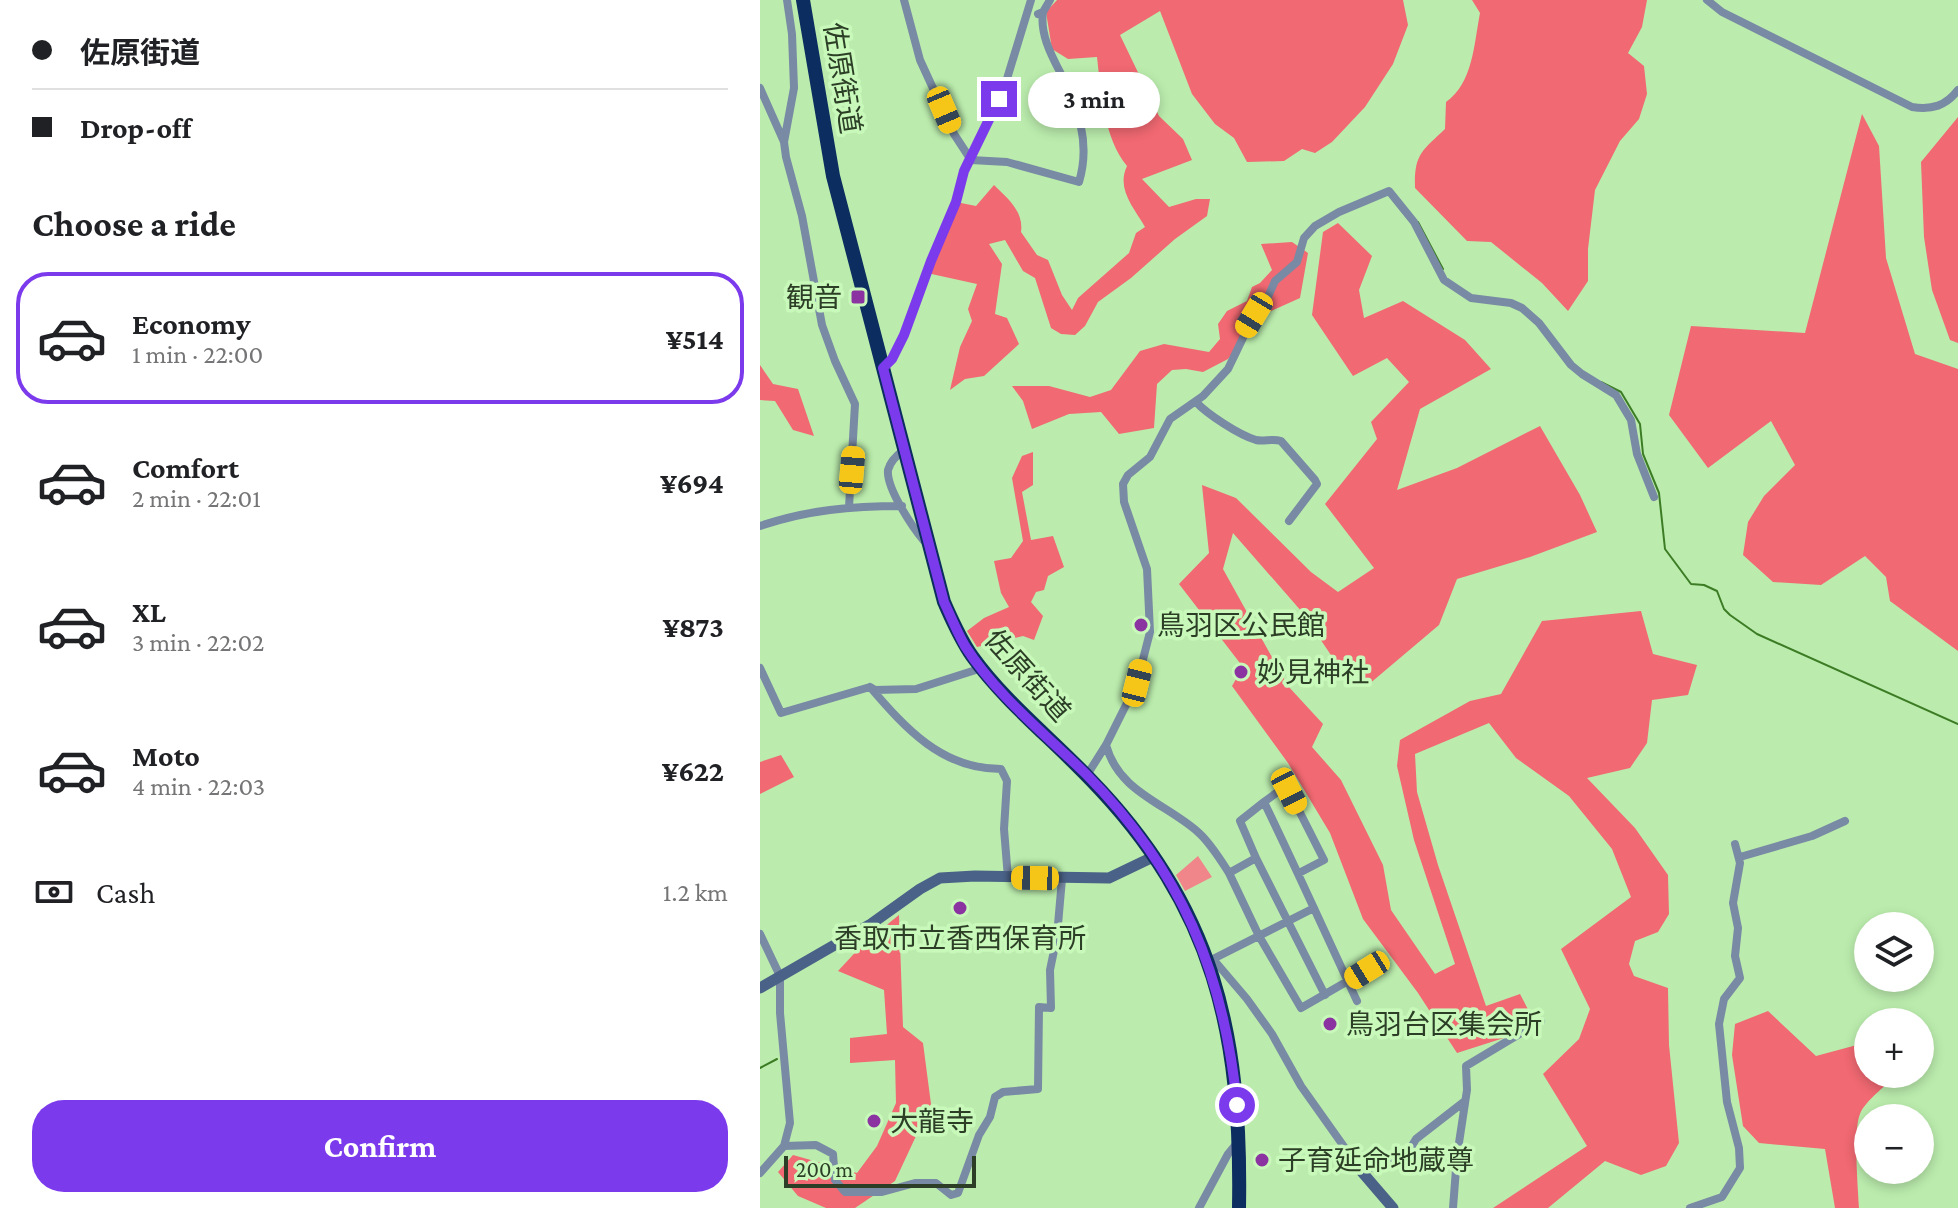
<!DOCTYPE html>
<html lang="en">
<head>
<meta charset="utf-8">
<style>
	:root { --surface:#fff; --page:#f6f6f6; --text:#202124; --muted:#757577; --line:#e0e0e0; --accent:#7c3aed }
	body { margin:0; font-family:"Crimson Pro","Noto Sans JP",serif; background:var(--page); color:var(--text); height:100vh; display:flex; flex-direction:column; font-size:30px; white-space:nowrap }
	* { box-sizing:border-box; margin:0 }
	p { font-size:26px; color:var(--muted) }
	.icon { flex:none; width:44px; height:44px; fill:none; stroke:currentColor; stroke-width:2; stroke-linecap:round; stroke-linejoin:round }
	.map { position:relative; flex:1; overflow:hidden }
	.side { display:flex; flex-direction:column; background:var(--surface); width:760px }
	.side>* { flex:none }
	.top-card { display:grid; align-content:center; height:176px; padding:0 32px; background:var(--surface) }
	.fabs { position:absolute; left:1094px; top:912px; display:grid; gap:16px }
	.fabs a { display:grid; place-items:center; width:80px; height:80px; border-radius:50%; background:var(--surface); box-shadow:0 4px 12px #0003; font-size:40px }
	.scale { position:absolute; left:24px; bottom:20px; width:192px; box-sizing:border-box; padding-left:8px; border:4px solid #2c3f26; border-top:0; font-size:22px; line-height:28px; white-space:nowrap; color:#2c3f26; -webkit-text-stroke:6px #c8f9ba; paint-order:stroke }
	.end { position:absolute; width:36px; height:36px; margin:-18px; border:10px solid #7c3aed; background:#fff; box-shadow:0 0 0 4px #fff }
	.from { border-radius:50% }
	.bubble { position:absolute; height:56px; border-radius:28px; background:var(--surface); box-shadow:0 4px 12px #0003; font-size:26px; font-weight:700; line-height:56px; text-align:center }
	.car { position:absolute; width:24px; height:48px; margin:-24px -12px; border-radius:10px; box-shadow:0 0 6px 2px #0007; background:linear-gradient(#f5c518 24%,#345 0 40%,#f5c518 0 76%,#345 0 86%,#f5c518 0) }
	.top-card b { display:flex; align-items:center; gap:28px; height:76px; font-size:30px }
	.top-card b+b { border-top:2px solid var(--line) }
	.top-card i { width:20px; height:20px; background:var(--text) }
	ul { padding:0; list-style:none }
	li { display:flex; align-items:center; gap:24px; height:132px; margin:0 16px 12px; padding:0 16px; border:4px solid transparent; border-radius:32px }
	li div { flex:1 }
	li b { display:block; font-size:30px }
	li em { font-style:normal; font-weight:700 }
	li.selected { border-color:var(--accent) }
	li>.icon { width:72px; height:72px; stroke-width:1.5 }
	h2 { padding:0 32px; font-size:36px; line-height:96px }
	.pay { display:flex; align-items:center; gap:20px; height:88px; padding:0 32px; font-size:30px }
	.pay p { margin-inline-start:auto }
	.primary-button { display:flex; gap:16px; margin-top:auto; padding:16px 32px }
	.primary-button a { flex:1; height:92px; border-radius:32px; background:var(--accent); color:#fff; font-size:32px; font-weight:700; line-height:92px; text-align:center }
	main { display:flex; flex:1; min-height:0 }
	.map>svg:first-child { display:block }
	.green { fill:#f1868a }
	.forest { fill:#f16972 }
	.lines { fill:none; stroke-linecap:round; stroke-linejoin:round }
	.stream { stroke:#3c7c25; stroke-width:2 }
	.street { stroke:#798aa4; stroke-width:8 }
	.secondary { stroke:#4a6287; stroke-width:11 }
	.highway { stroke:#0b2d5f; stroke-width:14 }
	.route { stroke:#7c3aed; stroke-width:10 }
	.poi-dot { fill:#8b34a1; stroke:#c8f9ba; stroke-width:3 }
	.labels { text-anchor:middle; stroke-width:7; stroke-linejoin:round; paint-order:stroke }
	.street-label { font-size:28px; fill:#2c3f26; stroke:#c8f9ba }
	.poi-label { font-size:28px; fill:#2c3f26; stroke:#c8f9ba; text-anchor:start }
</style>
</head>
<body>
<main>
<section class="side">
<div class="top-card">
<b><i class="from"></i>佐原街道</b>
<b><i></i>Drop-off</b>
</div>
<h2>Choose a ride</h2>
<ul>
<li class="selected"><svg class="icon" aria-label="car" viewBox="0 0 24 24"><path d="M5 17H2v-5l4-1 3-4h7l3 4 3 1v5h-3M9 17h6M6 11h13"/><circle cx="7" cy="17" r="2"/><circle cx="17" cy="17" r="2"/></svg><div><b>Economy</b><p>1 min · 22:00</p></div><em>¥514</em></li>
<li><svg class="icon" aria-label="car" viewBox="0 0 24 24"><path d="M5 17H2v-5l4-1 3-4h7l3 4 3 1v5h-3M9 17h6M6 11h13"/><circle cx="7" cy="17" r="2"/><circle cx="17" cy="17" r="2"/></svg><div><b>Comfort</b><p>2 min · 22:01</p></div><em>¥694</em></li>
<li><svg class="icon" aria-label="car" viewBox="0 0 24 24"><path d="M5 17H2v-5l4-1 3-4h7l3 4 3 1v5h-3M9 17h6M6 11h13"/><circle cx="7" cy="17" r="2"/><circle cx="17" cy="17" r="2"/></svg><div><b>XL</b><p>3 min · 22:02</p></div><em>¥873</em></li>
<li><svg class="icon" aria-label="car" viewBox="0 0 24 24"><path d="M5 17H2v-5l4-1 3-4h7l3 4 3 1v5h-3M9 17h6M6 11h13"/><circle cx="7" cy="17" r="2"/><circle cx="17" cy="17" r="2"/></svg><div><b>Moto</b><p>4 min · 22:03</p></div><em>¥622</em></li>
</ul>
<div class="pay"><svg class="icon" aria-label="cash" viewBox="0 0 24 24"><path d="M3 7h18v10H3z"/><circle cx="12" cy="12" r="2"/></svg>Cash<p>1.2 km</p></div>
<div class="primary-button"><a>Confirm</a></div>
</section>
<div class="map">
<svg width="1198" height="1208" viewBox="0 0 1198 1208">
	<rect width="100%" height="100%" fill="#bbecad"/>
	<path class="green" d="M438 856 452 877 425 891 416 875Z"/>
	<path class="forest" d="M297 0H643L648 25 633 64 605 107 572 142 555 153 542 149 524 161 487 162 474 138 455 124 432 94 400 11 360 35 399 116 423 139 432 160 382 179 409 207 436 199H450L447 216 415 239 371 278 338 302 325 326 315 335 301 334 291 328 275 278 263 271 245 240 229 244 242 264 235 314 247 318 259 344 224 376 205 379 190 390 200 347 212 321 208 309 217 284 167 273 196 202 216 206 234 185C247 198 264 211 261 232L277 255 288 260 302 295 312 310 318 298 369 253 376 233 385 227C374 208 356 189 367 166 344 138 341 93 337 57L308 59 292 49 286 12Z
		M712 0H887L882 27 868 53 884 66 887 94 879 119 860 141 835 190 828 249V281L808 311 782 283 731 242 707 241 655 188C654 154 662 151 685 129L686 102C713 83 714 44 720 13Z
		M1102 114 1119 146 1126 258 1155 354 1198 369V651L1130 601 1126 577 1105 556 1061 585 1013 582 983 555 988 522 1004 496 1035 465 1011 421 948 468 909 415 931 326 1045 333Z
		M1198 117V343L1190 340 1172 290 1164 237 1161 162Z
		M578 223 612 256 599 290 604 318 643 301 705 340 731 369 660 409 637 490 697 468 780 426 820 495 837 532 770 557 697 579 679 625 608 685 583 673 542 612 473 533 463 569 528 686 563 724 552 747 581 780 623 865 631 910 675 974 695 964 654 840 637 766 640 740 710 701 741 694 782 621 881 611 893 654 937 665 928 695 892 700 887 743 870 768 827 778 875 828 908 875 909 914 898 932 875 941 869 964 874 976 908 988 909 1045 919 1143 906 1166 881 1175 845 1161 788 1208H733L827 1146 783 1074 819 1039 830 1009 801 949 871 897 852 849 809 796 756 758 729 723 655 754 657 792 678 865 726 1006 760 994 773 1019 747 1037 697 1053 658 993 603 919 570 833 528 763 472 686 483 667 419 584 449 553 442 485 476 498 551 572 578 592 614 568 565 504 617 439 611 422 649 382 627 358 593 376 552 315 563 232Z
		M532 242 548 253 540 298 502 315 468 359 443 372 426 369 412 370 397 384 394 428 359 434 341 412 309 414 272 429 263 401 252 386H289L330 397 351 390 380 351 404 344 449 352 460 339 458 324 467 311 487 301 492 287 500 283 512 270 501 244Z
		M0 365 13 384 38 389 54 436 33 430 15 401 0 400Z
		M273 452V485L262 492 271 540 293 536 304 567 288 576 284 590 276 592 271 602 283 616 274 640 263 636 217 647 207 631 224 618 249 607 241 593 234 561 251 558 263 541 252 478 262 456Z
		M21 755 34 777 0 794V762Z
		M139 915 143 1027 163 1043 171 1104 135 1181 95 1208H66L38 1196 18 1172 33 1155 97 1173 117 1146 136 1103 135 1060 90 1063V1038L127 1034 124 990 78 971 103 944Z
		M1008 1011 1056 1056 1108 1042V1074H1140C1130 1081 1104 1102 1100 1114 1093 1130 1098 1188 1099 1208H1075L1065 1149 999 1143 983 1126 972 1055 975 1024Z"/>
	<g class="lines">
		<path class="stream" d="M658 222 683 269
			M841 382 861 392 880 424 883 454 899 493 905 549 931 584 944 585 957 591 964 609 970 615 997 634 1198 724
			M0 1068 17 1059"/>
		<path class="street" d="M27 0 32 34 34 88 24 142 26 157 42 216 62 325 75 361 95 404 89 507
			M144 0 160 60 194 134 211 160
			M947 0 962 12 1152 107C1172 110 1186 106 1198 90
			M278 14 283 12 290 0
			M0 88 24 142
			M211 160 247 162 319 182C331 142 318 109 300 72 290 53 280 33 283 12
			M123 368 132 359 144 335 171 261 196 202 204 171 246 82 271 0
			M436 402C447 414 479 435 496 440 504 442 512 438 521 441L555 480 557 484 529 521
			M144 450C137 455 130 462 128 470 126 488 153 528 164 541
			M0 526C47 510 92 506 142 506
			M0 668 21 713 110 687 115 690 156 689 222 668
			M110 687C146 729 182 769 241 769L247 781 244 829 248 878
			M346 745C359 793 406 803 439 833 451 844 460 859 469 873
			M327 775 346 745 377 683 390 632 387 569 364 502 363 484 368 475 390 457 410 419 443 396 468 369 494 315 507 299 515 281 537 262 544 238 555 226 579 212 629 191 654 222 684 280 711 298 751 303 762 308 779 323 811 365 822 374 856 395 871 420 877 454 894 497
			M504 802 523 788 529 791 564 860 539 873
			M980 857 1052 836 1085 821
			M496 858 565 995
			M0 934 20 976V1013L30 1123 24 1146 0 1173
			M453 959 487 999 512 1034 541 1086 602 1172 650 1149 656 1139 705 1101
			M451 960 554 908
			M597 1001C566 935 536 868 504 802L480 821 496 858 469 873 499 936 541 1008 607 970
			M24 1146 56 1145 73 1154 75 1180 85 1192H122L155 1183H176L191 1195 198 1193 219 1135 230 1117 235 1097 243 1092 278 1089 279 1007 291 1008 290 970 297 936 302 879
			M439 1208 468 1154 477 1143
			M693 1208 697 1156 707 1090 706 1066 781 1021
			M930 1208 962 1197 980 1168 979 1148 967 1102 959 1024 964 999 980 978 975 956 978 928 973 903 980 863 975 844"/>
		<path class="secondary" d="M0 988 111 924 160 889 180 878 215 876 349 878 395 856
			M602 1172 633 1208"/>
		<path class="highway" d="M43 0 73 176 184 602C192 620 200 639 212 656 245 702 291 738 330 779 455 907 482 1035 479 1208"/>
	</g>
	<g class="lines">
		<path class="route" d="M239 99 204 171 196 202 171 261 144 335 132 359 123 368 184 602C191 617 197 632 205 646 236 695 285 734 326 774 421 870 464 972 477 1105"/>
	</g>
	<g class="poi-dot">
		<rect x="90" y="289" width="16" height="16" rx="4"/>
		<circle cx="381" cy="625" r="8"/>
		<circle cx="481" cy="672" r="8"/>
		<circle cx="200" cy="908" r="8"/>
		<circle cx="570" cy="1024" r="8"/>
		<circle cx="114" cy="1121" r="8"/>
		<circle cx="502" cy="1160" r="8"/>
	</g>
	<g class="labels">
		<g class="street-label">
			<text transform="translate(83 78) rotate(81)" y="10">佐原街道</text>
			<text transform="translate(268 675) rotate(48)" y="10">佐原街道</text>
		</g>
		<g class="poi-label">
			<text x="82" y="307" text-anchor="end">観音</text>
			<text x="397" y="635">鳥羽区公民館</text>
			<text x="497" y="682">妙見神社</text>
			<text x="200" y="948" text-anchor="middle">香取市立香西保育所</text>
			<text x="586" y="1034">鳥羽台区集会所</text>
			<text x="130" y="1131">大龍寺</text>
			<text x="518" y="1170">子育延命地蔵尊</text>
		</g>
	</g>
</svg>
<div class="fabs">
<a><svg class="icon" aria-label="layers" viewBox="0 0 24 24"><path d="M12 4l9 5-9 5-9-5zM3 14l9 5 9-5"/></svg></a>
<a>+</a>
<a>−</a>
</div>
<div class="scale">200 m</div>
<i class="end from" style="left:477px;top:1105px"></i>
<i class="end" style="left:239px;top:99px"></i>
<div class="bubble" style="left:268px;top:72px;width:132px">3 min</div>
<i class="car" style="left:184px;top:110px;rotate:157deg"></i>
<i class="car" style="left:494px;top:315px;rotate:211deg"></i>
<i class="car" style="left:92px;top:470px;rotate:5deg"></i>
<i class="car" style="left:377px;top:683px;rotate:14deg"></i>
<i class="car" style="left:529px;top:791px;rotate:153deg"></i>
<i class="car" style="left:275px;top:878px;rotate:271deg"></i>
<i class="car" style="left:607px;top:970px;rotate:238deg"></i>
</div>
</main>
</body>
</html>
